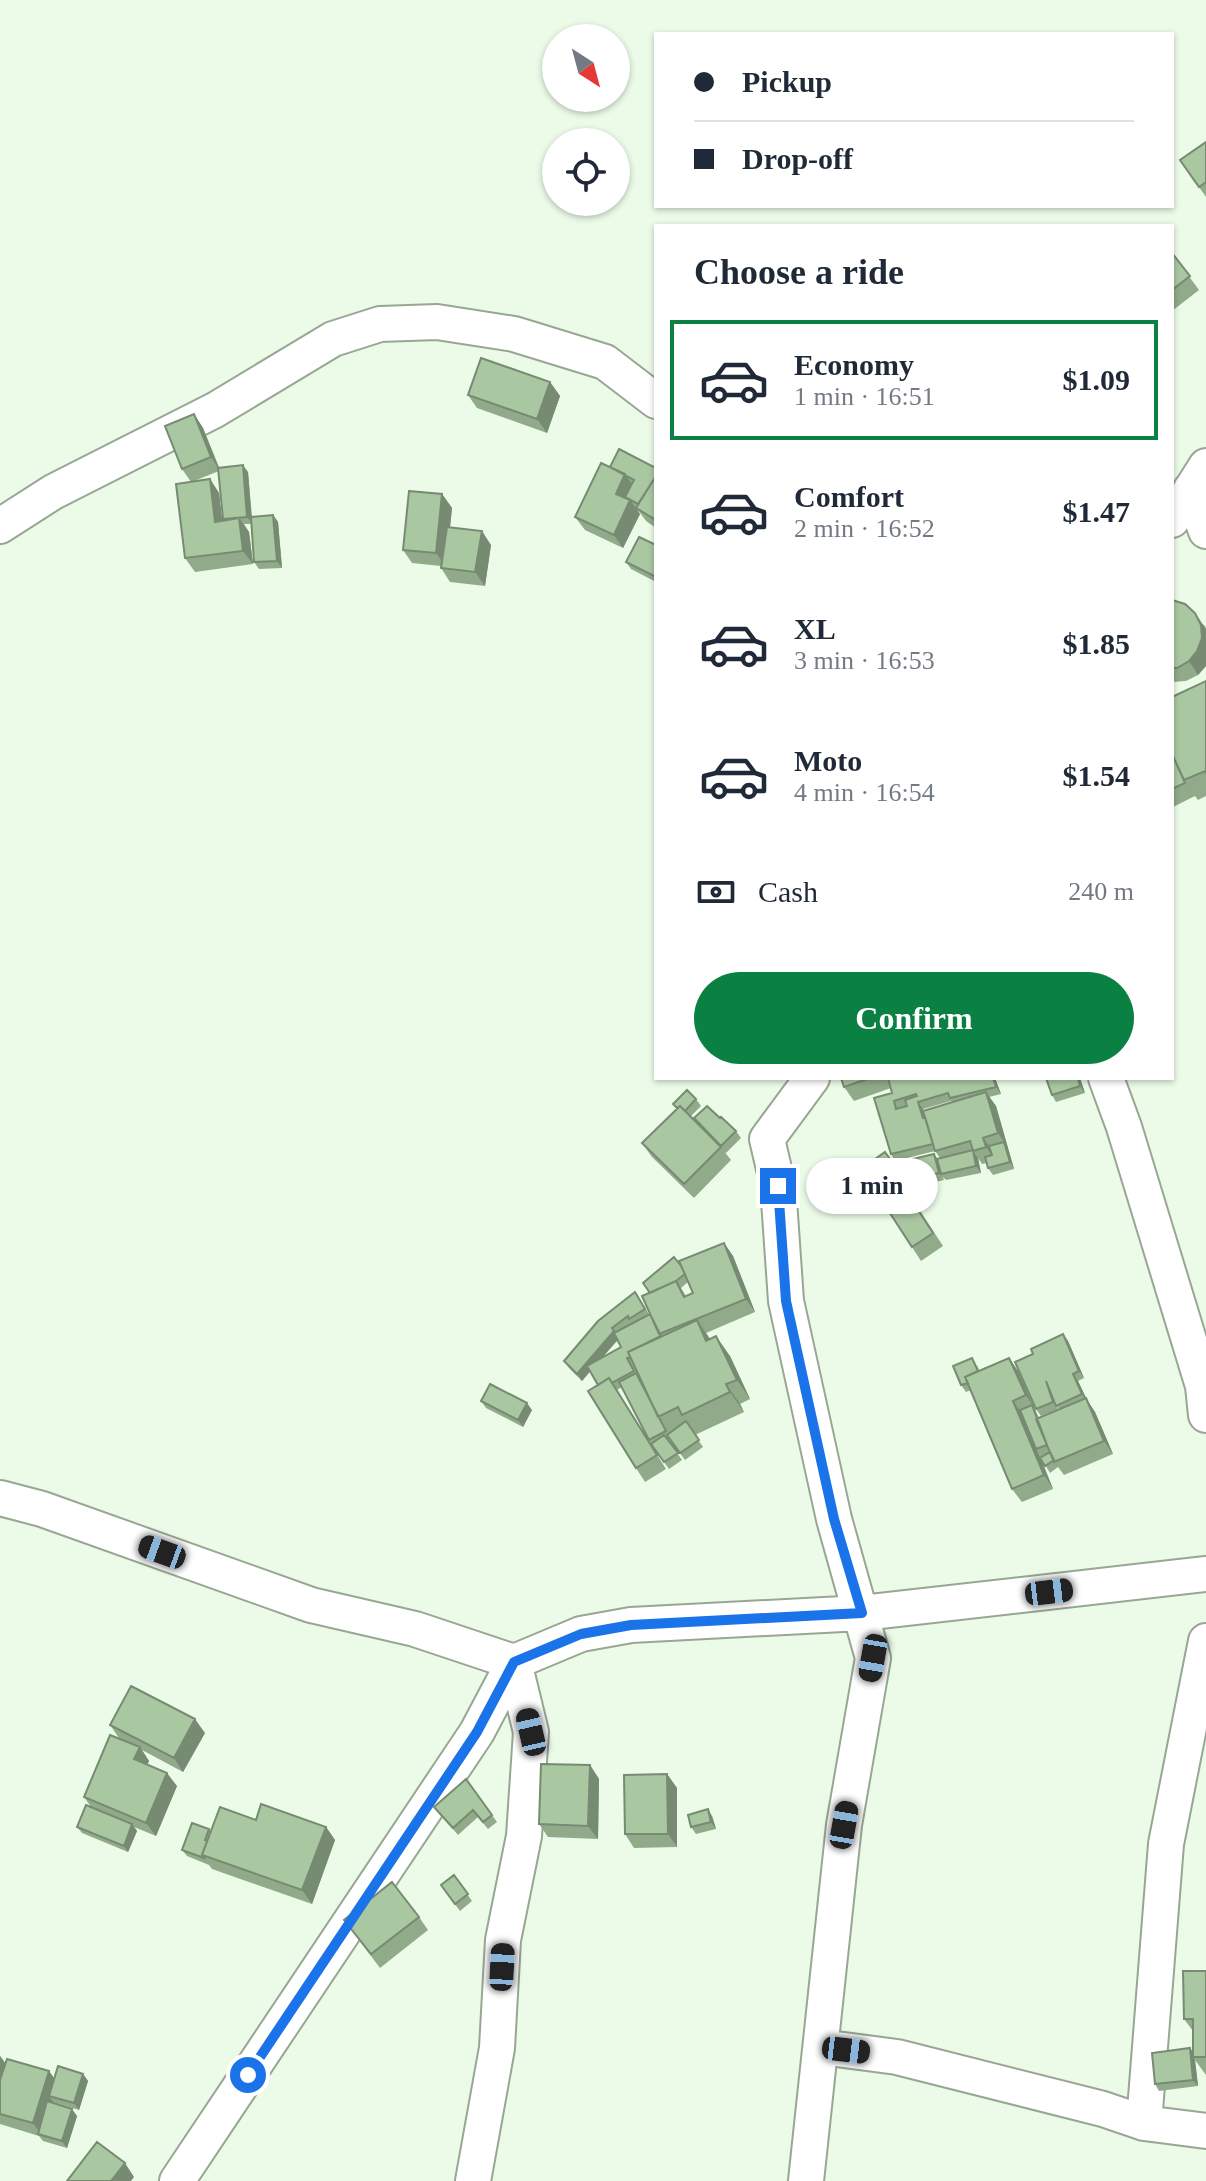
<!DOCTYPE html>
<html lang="en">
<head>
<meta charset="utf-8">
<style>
	:root { --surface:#fff; --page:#f6f6f7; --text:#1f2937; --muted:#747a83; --line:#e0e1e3; --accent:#0b8043 }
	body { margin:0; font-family:"Times New Roman",serif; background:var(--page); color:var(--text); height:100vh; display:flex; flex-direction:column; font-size:30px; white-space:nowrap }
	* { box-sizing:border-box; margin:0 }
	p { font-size:26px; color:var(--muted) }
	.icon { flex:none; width:44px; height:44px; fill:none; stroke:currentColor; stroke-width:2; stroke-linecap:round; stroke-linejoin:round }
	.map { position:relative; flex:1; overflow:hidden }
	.drawer { position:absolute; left:654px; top:224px; width:520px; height:856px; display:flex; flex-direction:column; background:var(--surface); border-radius:0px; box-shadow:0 2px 6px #0004 }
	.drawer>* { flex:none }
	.guide { position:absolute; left:654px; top:32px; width:520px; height:176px; border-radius:0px; box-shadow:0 2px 6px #0004; display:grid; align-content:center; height:176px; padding:0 40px; background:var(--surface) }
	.needle { width:52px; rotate:144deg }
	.fabs { position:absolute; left:542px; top:24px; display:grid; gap:16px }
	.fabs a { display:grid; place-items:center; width:88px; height:88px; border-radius:50%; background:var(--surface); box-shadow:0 2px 6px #0004; font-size:40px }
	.end { position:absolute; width:36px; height:36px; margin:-18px; border:10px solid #1a73e8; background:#fff; box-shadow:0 0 0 4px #fff }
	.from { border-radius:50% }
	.bubble { position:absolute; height:56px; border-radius:28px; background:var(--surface); box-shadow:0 2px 6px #0004; font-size:26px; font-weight:700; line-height:56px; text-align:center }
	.car { position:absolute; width:24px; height:48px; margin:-24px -12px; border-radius:10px; box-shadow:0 0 6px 2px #0007; background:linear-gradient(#222 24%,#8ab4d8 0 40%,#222 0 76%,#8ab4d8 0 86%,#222 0) }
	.guide b { display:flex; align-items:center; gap:28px; height:76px; font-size:30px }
	.guide b+b { border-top:2px solid var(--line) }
	.guide i { width:20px; height:20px; background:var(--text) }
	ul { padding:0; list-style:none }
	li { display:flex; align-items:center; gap:24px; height:120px; margin:0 16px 12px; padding:0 24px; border:4px solid transparent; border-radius:0px }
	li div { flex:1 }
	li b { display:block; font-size:30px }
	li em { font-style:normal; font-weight:700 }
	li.current { border-color:var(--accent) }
	li>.icon { width:72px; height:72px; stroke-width:1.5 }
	h2 { padding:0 40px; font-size:36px; line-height:96px }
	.pay { display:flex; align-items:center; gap:20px; height:88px; padding:0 40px; font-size:30px }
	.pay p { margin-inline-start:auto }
	.button { display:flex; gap:16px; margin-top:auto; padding:16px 40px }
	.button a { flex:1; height:92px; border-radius:48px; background:var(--accent); color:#fff; font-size:32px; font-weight:700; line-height:92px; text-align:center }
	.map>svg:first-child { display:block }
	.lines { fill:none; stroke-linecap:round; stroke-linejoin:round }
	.minor-casing { stroke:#98a694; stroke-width:38 }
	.minor { stroke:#fff; stroke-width:34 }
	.wall { fill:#91ab8a; fill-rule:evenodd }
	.shaded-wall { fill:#768b71 }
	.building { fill:#a9c7a1; stroke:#768b71; stroke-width:2; fill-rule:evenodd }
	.route { stroke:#1a73e8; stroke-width:10 }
</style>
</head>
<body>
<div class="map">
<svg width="1206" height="2181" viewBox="0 0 1206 2181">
	<rect width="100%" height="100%" fill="#ecfbe8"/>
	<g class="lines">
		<defs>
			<path id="minor" d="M1191 489 1206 531
				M1172 520 1206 466
				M0 526 53 492 215 410 333 339 380 324 437 322 514 334 605 362 656 401
				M1106 1078 1124 1127 1203 1386 1206 1415
				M0 1498 42 1509 311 1605 415 1629 514 1662 531 1732 524 1836 503 1940 497 2048 473 2181
				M1206 1641 1166 1844 1144 2123 1206 2131
				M821 2047 897 2057 1103 2109 1144 2123
				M177 2181 477 1732 514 1662 581 1634 631 1625 862 1613 1206 1574
				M806 2181 844 1825 873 1658 834 1519 786 1301 778 1186 767 1139 812 1078"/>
		</defs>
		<use href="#minor" class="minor-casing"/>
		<use href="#minor" class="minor"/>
	</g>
	<path class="wall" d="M1206 142V197L1199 187Z
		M1172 253 1199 290 1172 311Z
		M550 382 560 396 547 433 477 408 468 395Z
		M194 414 203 428 219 467 248 472 252 517 273 515 278 522 282 568 259 569 254 562 251 524H244L249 532 253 564 195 572 185 558 191 482 182 469ZM219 471 224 520 222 521 219 493 210 479 194 481Z
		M610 467 656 468V528L646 521 635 506 640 514 623 548 585 530 575 517Z
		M442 494 452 508 450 527 491 545 485 586 450 582 441 568V566L412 563 403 550Z
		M656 545V582L631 569 626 562Z
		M1172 600 1205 626 1206 629V666L1198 675 1186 681 1172 682Z
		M1206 681V796L1198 800 1195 796 1173 807 1172 697Z
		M841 1078H995L1001 1094 989 1097 996 1106 1014 1169 993 1175 988 1168 987 1163 982 1164 978 1158 981 1173 946 1180 943 1177 944 1180 923 1185 918 1178 934 1154 938 1159 940 1158 935 1151 895 1161 891 1154 892 1093 891 1088 854 1101 844 1087ZM951 1101 952 1102 925 1117 923 1109Z
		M1080 1078 1085 1093 1056 1102 1052 1095Z
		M696 1099 701 1106 691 1116 697 1123 720 1118 736 1131 741 1138 726 1153 724 1151 731 1160 694 1198 652 1157 642 1143 677 1109 673 1104Z
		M885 1152 907 1184 904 1186 943 1246 921 1261 912 1247 879 1187Z
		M724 1243 733 1256 755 1312 706 1333 710 1339 730 1356 750 1399 740 1404 744 1412 695 1435 690 1428 703 1447 685 1460 669 1439 668 1440 682 1460 669 1469 651 1444 622 1387 617 1390 666 1469 645 1482 636 1468 598 1385 590 1371 582 1381 569 1368 564 1361 635 1292 649 1314 650 1293 681 1266ZM688 1282 693 1293 686 1296 681 1288ZM618 1340 621 1347 602 1358Z
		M1063 1334 1068 1341 1084 1378 1078 1381 1087 1400 1095 1412 1113 1454 1064 1475 1058 1467 1050 1473 1041 1458 1053 1489 1022 1502 1012 1489 971 1390 966 1392 961 1385 977 1365 979 1370 1009 1358 1018 1371 1039 1418 1059 1409 1057 1406 1058 1409 1041 1416 1036 1409 1033 1354Z
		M481 1401 532 1410 523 1427 486 1408Z
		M110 1725 205 1733 183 1772 142 1750 149 1761 147 1765 177 1786 156 1836 134 1827 137 1831 128 1852 82 1833 77 1827 91 1807 84 1797 119 1738Z
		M590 1765 599 1779 598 1839 548 1837 539 1824Z
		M667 1774 677 1788V1847L634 1848 625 1834Z
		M466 1779 497 1822 488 1829 478 1817 458 1835 434 1807Z
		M712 1816 716 1829 696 1834 691 1827Z
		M256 1820 326 1827 335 1840 312 1904 212 1869 209 1865 187 1856 182 1850 209 1829 211 1831Z
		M454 1875 472 1901 460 1911 441 1885Z
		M419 1917 428 1930 380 1968 344 1920Z
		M1206 1971V2075L1195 2060 1198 2086 1159 2091 1155 2084 1193 2052V2031L1184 2019Z
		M0 2056 5 2063 49 2071 54 2079 83 2074 88 2081 79 2110 53 2102V2103L77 2116 67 2148 43 2141 39 2136 0 2124Z"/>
	<path class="shaded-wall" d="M550 382 560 396 547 433 537 419Z
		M194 414 203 428 220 471 211 457Z
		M243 465 248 472 252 523 247 517Z
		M625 474 634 487 628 501 616 494Z
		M210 479 219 493 224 535 215 522Z
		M442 494 452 508 446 567 436 553Z
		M630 500 640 514 623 548 614 535Z
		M273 515 278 522 282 568 277 561Z
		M239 518 249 532 253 564 243 551Z
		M482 531 491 545 485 586 475 572Z
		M1195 613 1206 629V666L1198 675 1189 661Z
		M993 1078H995L1001 1094 996 1087Z
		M1078 1078H1080L1085 1093 1080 1086Z
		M986 1092 996 1106 1014 1169 1010 1162 1004 1142 998 1133Z
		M918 1102 923 1109 927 1125 923 1118Z
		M983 1138 993 1151 995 1160 986 1147Z
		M973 1152 978 1158 981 1173 976 1166Z
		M724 1243 733 1256 755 1312 746 1299Z
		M697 1320 710 1339 706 1341Z
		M614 1331 619 1338 582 1381 577 1374Z
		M1063 1334 1068 1341 1084 1378 1079 1371Z
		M716 1336 730 1356 750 1399 737 1380Z
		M1009 1358 1018 1371 1035 1409 1026 1395Z
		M1073 1374 1078 1381 1087 1400 1095 1412 1113 1454 1104 1441Z
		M726 1384 740 1404 744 1412 730 1392Z
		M1013 1401 1022 1414 1053 1489 1044 1475Z
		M527 1403 532 1410 523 1427 518 1420Z
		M195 1719 205 1733 183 1772 174 1758Z
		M140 1747 149 1761 143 1773 134 1759Z
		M590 1765 599 1779 598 1839 588 1826Z
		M167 1773 177 1786 156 1836 146 1823Z
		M667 1774 677 1788V1847L668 1834Z
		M708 1809 712 1816 716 1829 711 1822Z
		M132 1824 137 1831 128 1852 124 1846Z
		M326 1827 335 1840 312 1904 302 1890Z
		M1190 2048 1195 2055 1193 2057 1195 2060 1198 2086 1193 2080Z
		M0 2056 8 2067 0 2098Z
		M49 2071 59 2085 49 2096 53 2102 43 2137 33 2123Z
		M83 2074 88 2081 79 2110 74 2103Z
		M72 2109 77 2116 67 2148 62 2141Z
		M125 2163 134 2177 131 2181H111Z"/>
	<path class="building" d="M1206 142V182L1199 187 1180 160Z
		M1172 253 1190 276 1172 290Z
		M481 358 550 382 537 419 468 395Z
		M194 414 211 457 182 469 165 426Z
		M619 449 656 468V476L638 504 625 497 634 480 610 467Z
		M601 463 625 474 616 494 630 500 614 535 575 517Z
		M243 465 247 517 223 519 218 468Z
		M656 476V520L636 508Z
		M210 479 215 522 239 518 243 551 185 558 176 484Z
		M409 491 442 494 436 553 403 550Z
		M273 515 277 561 254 562 251 517Z
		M447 527 482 531 475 572 441 568Z
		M639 537 656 545V577L626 562Z
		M1172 600 1185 604 1195 613 1201 625 1202 638 1197 651 1189 661 1177 668H1172Z
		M1206 681V774L1205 771 1184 780 1172 754V697Z
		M1172 754 1185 783 1172 789Z
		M841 1078H870L844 1087Z
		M888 1078H993L996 1087 950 1098 948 1093 918 1102 923 1118 925 1117 933 1144 891 1154 874 1098 892 1093ZM916 1094 917 1096 905 1100 907 1106 896 1109 894 1101Z
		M1046 1078H1078L1080 1086 1052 1095Z
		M687 1090 696 1099 685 1111 680 1106 677 1108 673 1104Z
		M986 1092 998 1133 983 1138 986 1147 973 1151 970 1141 935 1151 923 1111Z
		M680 1106 721 1147 684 1184 642 1143Z
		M707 1106 720 1118 721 1117 736 1131 721 1146 694 1118Z
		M1004 1142 1010 1162 988 1168 985 1157 992 1155 989 1146Z
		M973 1150 976 1166 941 1174 937 1159Z
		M885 1152 903 1177 899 1180 896 1176 879 1187 864 1167Z
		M934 1154 939 1173 918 1178 913 1159Z
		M896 1176 933 1233 912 1247 875 1190Z
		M724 1243 746 1299 659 1334 642 1296 676 1281 684 1297 693 1293 679 1261Z
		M674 1257 681 1266 685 1274 676 1281 650 1293 643 1283Z
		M635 1292 645 1309 629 1319 628 1316 612 1328 614 1331 577 1374 564 1361 598 1321Z
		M650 1314 661 1336 628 1352 630 1357 627 1358 634 1371 612 1383 609 1378 598 1385 587 1366 621 1347 614 1333Z
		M697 1320 706 1341 716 1336 737 1380 726 1384 730 1392 682 1415 678 1407 658 1417 628 1352Z
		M1063 1334 1079 1371 1073 1374 1082 1394 1056 1406 1046 1381 1053 1402 1036 1409 1015 1362 1033 1354 1031 1349Z
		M972 1358 978 1371 965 1377 968 1383 961 1385 953 1366Z
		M1009 1358 1026 1395 1013 1401 1044 1475 1012 1489 965 1377Z
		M636 1373 666 1431 649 1440 619 1382Z
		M609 1378 657 1455 636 1468 588 1391Z
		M490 1384 527 1403 518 1420 481 1401Z
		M1086 1398 1104 1441 1054 1462 1036 1419Z
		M1032 1405 1047 1445 1036 1449 1020 1410Z
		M686 1421 699 1440 680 1453 667 1435Z
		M664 1435 678 1453 664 1462 651 1444Z
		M1050 1452 1054 1460 1045 1466 1040 1458Z
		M131 1686 195 1719 174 1758 110 1725Z
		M110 1735 140 1747 134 1759 167 1773 146 1823 84 1797Z
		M541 1764 590 1765 588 1826 539 1824Z
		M667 1774 668 1834H625L624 1775Z
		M466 1779 492 1815 483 1822 473 1810 453 1828 434 1807Z
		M261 1804 326 1827 302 1890 202 1855 220 1807 256 1820Z
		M86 1805 132 1824 124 1846 77 1827Z
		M708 1809 711 1822 691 1827 688 1815Z
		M192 1823 209 1829 205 1840 207 1841 202 1855 204 1858 182 1850Z
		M454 1875 468 1894 455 1904 441 1885Z
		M392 1882 419 1917 371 1954 344 1920Z
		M1183 1971H1206V2057H1193V2019H1184Z
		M1190 2048 1193 2080 1155 2084 1152 2053Z
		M7 2059 49 2071 33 2123 0 2114V2080Z
		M58 2066 83 2074 74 2103 49 2096Z
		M47 2101 72 2109 62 2141 38 2134Z
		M97 2142 125 2163 111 2181H67Z"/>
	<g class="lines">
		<path class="route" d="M248 2075 477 1732 514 1662 581 1634 631 1625 862 1613 834 1519 786 1301 778 1186"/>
	</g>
</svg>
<div class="fabs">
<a><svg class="needle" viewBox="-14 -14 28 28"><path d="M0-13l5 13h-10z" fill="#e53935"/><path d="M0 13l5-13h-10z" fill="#747a83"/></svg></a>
<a><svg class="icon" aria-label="locate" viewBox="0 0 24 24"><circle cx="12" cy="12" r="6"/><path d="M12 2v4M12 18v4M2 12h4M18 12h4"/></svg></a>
</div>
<i class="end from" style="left:248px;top:2075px"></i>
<i class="end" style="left:778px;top:1186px"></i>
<div class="bubble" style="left:806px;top:1158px;width:132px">1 min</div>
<i class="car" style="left:162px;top:1552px;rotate:290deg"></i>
<i class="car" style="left:1049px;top:1592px;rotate:83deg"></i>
<i class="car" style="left:873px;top:1658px;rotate:190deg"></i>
<i class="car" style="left:531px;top:1732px;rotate:347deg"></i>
<i class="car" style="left:844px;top:1825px;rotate:10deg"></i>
<i class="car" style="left:502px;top:1967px;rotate:3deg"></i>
<i class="car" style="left:846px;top:2050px;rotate:97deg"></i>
<div class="guide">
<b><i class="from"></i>Pickup</b>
<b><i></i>Drop-off</b>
</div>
<section class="drawer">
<h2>Choose a ride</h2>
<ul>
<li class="current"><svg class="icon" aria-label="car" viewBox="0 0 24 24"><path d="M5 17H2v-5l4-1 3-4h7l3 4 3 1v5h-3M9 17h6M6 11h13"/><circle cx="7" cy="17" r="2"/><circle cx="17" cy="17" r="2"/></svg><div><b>Economy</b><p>1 min · 16:51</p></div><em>$1.09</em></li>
<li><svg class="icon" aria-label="car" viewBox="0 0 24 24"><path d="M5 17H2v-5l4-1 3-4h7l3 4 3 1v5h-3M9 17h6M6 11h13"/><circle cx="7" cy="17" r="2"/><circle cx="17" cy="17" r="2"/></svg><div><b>Comfort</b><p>2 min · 16:52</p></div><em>$1.47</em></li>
<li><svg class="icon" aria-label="car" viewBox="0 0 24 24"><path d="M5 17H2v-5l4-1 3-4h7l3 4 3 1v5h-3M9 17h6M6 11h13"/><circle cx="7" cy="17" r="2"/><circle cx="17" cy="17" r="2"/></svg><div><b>XL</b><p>3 min · 16:53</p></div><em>$1.85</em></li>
<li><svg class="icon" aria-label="car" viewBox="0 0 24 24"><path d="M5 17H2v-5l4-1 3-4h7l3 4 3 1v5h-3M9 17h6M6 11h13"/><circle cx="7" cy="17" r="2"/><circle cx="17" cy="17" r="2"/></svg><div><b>Moto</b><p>4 min · 16:54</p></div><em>$1.54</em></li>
</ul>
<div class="pay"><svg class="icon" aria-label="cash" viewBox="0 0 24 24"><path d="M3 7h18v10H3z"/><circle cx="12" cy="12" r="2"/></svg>Cash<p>240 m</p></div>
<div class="button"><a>Confirm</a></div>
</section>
</div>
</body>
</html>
